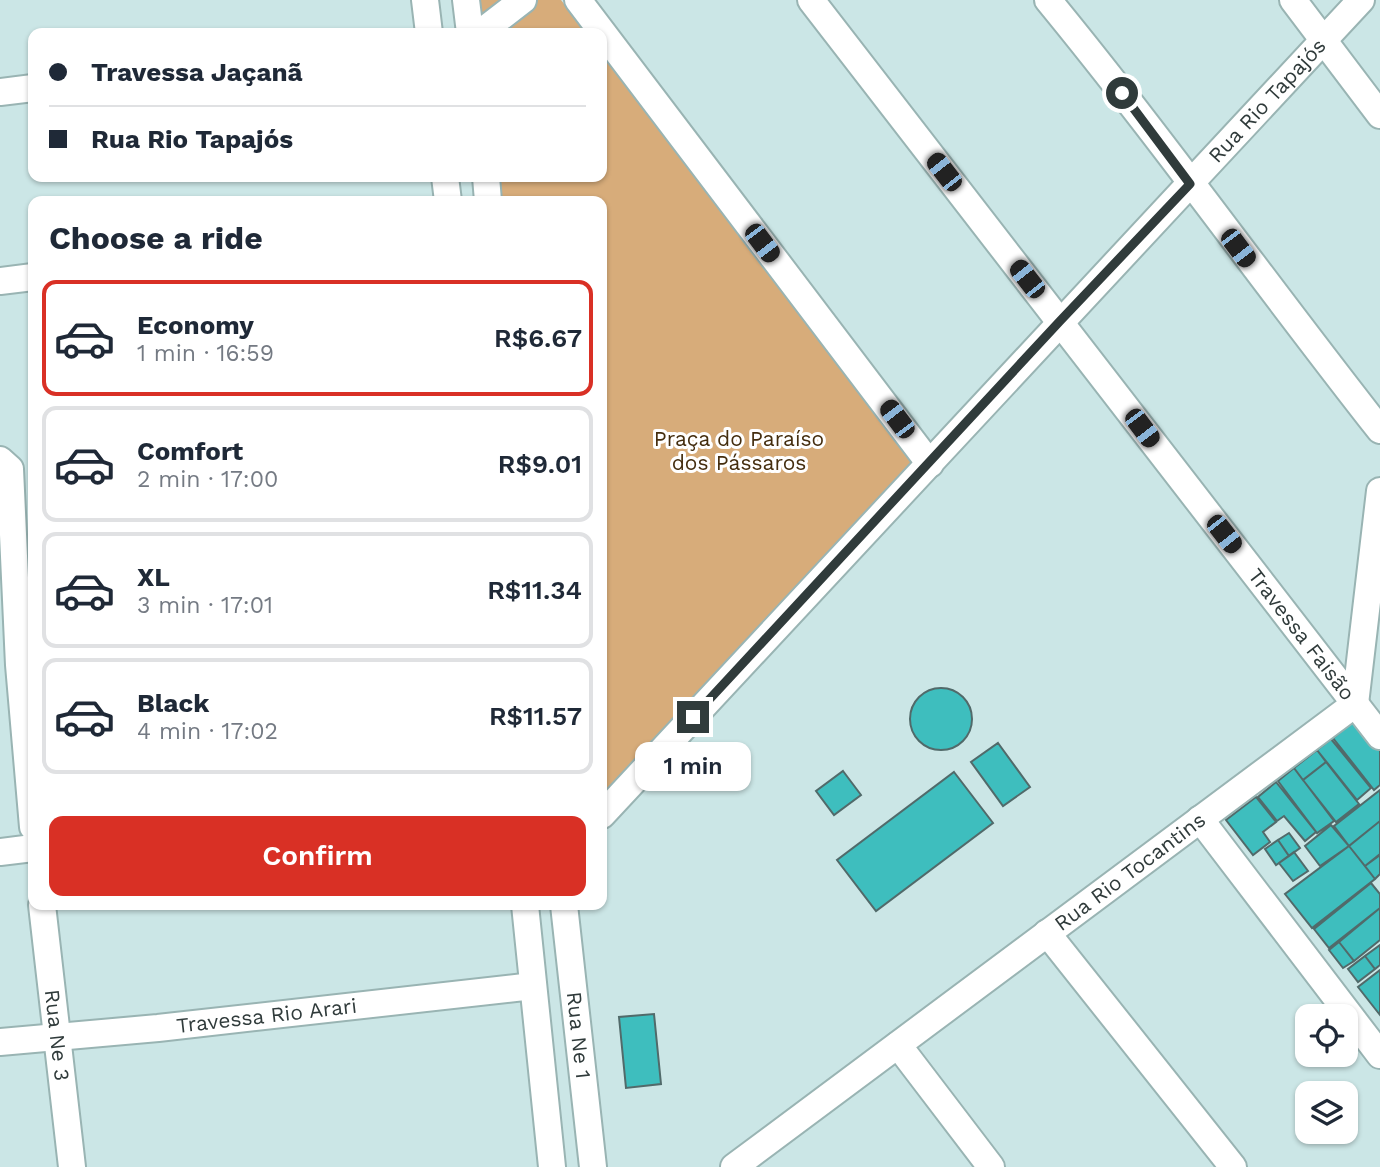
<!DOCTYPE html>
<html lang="en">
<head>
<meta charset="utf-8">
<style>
	:root { --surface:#fff; --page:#f6f6f7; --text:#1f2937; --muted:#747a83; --line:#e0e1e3; --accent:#d93025 }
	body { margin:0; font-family:"Work Sans",sans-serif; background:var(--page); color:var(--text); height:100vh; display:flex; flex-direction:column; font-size:26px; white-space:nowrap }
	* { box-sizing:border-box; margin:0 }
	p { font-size:23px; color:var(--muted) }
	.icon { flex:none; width:38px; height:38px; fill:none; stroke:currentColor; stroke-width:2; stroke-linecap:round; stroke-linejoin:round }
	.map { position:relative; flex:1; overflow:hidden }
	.sheet { position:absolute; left:28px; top:196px; width:579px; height:714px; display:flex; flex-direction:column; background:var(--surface); border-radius:14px; box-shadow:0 2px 5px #0004 }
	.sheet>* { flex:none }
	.banner { position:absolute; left:28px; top:28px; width:579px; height:154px; border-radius:14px; box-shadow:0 2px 5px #0004; display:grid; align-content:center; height:154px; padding:0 21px; background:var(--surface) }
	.tools { position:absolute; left:1295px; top:1004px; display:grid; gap:14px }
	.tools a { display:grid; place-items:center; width:63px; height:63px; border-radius:14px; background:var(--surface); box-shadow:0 2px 5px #0004; font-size:35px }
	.end { position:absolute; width:32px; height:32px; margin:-16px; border:9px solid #303b3b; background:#fff; box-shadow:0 0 0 4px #fff }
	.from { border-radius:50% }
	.bubble { position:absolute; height:49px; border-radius:14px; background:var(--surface); box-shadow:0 2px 5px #0004; font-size:23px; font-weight:600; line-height:49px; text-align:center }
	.car { position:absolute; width:21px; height:42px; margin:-21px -10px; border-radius:9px; box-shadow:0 0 5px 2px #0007; background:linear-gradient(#222 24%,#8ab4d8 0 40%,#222 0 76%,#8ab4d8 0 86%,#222 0) }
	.banner b { display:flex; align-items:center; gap:24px; height:66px; font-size:26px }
	.banner b+b { border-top:2px solid var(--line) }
	.banner i { width:18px; height:18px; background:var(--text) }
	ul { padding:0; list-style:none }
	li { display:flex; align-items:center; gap:21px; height:116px; margin:0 14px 10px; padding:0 7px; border:4px solid var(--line); border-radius:14px }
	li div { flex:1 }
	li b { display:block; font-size:26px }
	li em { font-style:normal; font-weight:600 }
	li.current { border-color:var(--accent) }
	li>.icon { width:63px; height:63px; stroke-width:1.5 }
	h2 { padding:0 21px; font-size:32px; line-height:84px }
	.button { display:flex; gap:14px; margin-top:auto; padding:14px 21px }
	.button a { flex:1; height:80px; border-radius:14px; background:var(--accent); color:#fff; font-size:28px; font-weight:600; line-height:80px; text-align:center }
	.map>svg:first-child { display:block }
	.green { fill:#d7ac7a }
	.building { fill:#3ebebe; stroke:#516a6a; stroke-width:2 }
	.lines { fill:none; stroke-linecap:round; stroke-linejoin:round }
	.minor-casing { stroke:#99b4b3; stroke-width:30 }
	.minor { stroke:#fff; stroke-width:26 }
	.route { stroke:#303b3b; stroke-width:9 }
	.labels { text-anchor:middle; stroke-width:6; stroke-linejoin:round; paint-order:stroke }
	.street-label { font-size:21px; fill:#303b3b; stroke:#fff }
	.park-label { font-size:21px; fill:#442d0e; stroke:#fff }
</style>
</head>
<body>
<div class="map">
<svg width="1380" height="1167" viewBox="0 0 1380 1167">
	<rect width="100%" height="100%" fill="#cbe6e6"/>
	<path class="green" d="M468 0H561L587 33H471Z
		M602 52 918 459 602 798V201H487L485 177H602Z"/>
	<path class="building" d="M910 719a31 31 0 1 1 62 0a31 31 0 1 1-62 0Z
		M1359 717 1380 744V785L1374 790 1333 738Z
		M1331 739 1371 788 1357 800 1317 750Z
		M998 743 1030 787 1003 806 971 762Z
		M1317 750 1326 762 1303 780 1294 768Z
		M1326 762 1359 804 1336 822 1303 780Z
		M1294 768 1334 821 1317 833 1278 781Z
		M843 771 861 795 834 815 816 791Z
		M954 772 993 823 876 911 837 860Z
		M1276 782 1316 832 1305 841 1284 816 1277 821 1258 797Z
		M1380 790V821L1349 846 1334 826Z
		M1256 797 1276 822 1263 832 1270 842 1253 855 1226 820Z
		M1380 821V854L1365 866 1349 846Z
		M1331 825 1349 846 1320 866 1305 846Z
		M1289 833 1300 848 1289 856 1278 840Z
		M1278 840 1289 856 1276 865 1265 849Z
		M1349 846 1375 879 1312 928 1285 894Z
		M1294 852 1308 871 1293 881 1279 863Z
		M1380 855V874L1375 879 1365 866Z
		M1371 883 1380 894V908L1329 948 1314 929Z
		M1380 908V940L1354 961 1339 942Z
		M1339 942 1354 961 1343 968 1329 950Z
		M1380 945V965L1375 969 1365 956Z
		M1365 956 1375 969 1358 982 1348 969Z
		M1380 970V1015L1358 987Z
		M654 1014 661 1084 626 1088 619 1017Z"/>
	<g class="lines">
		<defs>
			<g id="minor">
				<path d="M425 0 429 33"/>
				<path d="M466 0 470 33"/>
				<path d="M578 0 930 464"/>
				<path id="s1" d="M811 0 1380 736"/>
				<path d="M1048 0C1163 140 1268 288 1380 430"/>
				<path d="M1293 0 1380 115"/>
				<path d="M480 33 523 0"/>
				<path d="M0 92 33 88"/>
				<path d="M445 177 448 201"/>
				<path d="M486 177 488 201"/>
				<path d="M0 281 33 277"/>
				<path d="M0 460 10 469 19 665 33 827"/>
				<path id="s2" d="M602 815 1361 0"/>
				<path d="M1200 819 1380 1055"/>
				<path d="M0 852 33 848"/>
				<path id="s3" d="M42 905 72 1167"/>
				<path d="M525 905 552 1167"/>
				<path id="s4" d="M564 905 593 1167"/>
				<path d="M1047 933 1233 1167"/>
				<path id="s5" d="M0 1042 158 1028 533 986"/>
				<path d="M898 1045 991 1167"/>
				<path id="s6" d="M734 1167 1355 704 1380 491"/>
			</g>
		</defs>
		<use href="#minor" class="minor-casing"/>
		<use href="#minor" class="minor"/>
	</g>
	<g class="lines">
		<path class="route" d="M693 717 1060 321 1190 184 1122 93"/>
	</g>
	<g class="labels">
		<g class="street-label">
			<text dy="7" stroke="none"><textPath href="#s2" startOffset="976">Rua Rio Tapajós</textPath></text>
			<text dy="7" stroke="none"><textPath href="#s1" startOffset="802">Travessa Faisão</textPath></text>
			<text dy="7" stroke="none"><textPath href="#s6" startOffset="494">Rua Rio Tocantins</textPath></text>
			<text dy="7" stroke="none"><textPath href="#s5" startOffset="268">Travessa Rio Arari</textPath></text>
			<text dy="7" stroke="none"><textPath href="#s3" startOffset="131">Rua Ne 3</textPath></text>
			<text dy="7" stroke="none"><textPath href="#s4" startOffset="131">Rua Ne 1</textPath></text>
		</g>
		<g class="park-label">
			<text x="739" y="446">Praça do Paraíso<tspan x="739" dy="24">dos Pássaros</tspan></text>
		</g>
	</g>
</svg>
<div class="tools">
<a><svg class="icon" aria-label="locate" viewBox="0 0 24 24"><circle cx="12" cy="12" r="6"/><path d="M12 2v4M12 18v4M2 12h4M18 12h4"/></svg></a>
<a><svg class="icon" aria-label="layers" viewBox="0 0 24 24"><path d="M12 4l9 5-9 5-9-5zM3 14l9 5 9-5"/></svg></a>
</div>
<i class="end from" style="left:1122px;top:93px"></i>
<i class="end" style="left:693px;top:717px"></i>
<div class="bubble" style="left:635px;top:742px;width:116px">1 min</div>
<i class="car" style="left:944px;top:172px;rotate:322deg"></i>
<i class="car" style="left:762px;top:243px;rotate:143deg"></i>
<i class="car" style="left:1238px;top:248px;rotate:143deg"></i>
<i class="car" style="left:1027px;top:279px;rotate:322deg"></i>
<i class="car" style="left:897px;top:419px;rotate:323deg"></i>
<i class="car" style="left:1142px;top:428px;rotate:143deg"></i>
<i class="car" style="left:1224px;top:534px;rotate:142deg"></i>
<div class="banner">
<b><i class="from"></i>Travessa Jaçanã</b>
<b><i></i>Rua Rio Tapajós</b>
</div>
<section class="sheet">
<h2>Choose a ride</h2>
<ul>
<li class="current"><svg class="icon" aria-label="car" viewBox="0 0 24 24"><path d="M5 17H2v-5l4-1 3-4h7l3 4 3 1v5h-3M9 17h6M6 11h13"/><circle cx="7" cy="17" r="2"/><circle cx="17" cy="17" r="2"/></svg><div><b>Economy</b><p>1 min · 16:59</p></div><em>R$6.67</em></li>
<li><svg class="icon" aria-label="car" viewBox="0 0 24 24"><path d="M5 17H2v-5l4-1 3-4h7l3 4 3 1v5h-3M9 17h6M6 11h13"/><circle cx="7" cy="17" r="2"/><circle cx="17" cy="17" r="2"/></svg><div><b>Comfort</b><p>2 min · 17:00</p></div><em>R$9.01</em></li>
<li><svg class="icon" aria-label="car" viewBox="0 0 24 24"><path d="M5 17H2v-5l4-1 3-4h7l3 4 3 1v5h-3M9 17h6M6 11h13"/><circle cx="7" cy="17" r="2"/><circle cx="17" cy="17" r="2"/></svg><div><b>XL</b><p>3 min · 17:01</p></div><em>R$11.34</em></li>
<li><svg class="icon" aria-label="car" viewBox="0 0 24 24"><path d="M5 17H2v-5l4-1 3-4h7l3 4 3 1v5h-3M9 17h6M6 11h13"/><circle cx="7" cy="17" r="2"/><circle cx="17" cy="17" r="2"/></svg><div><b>Black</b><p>4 min · 17:02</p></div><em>R$11.57</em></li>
</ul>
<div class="button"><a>Confirm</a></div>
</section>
</div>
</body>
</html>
